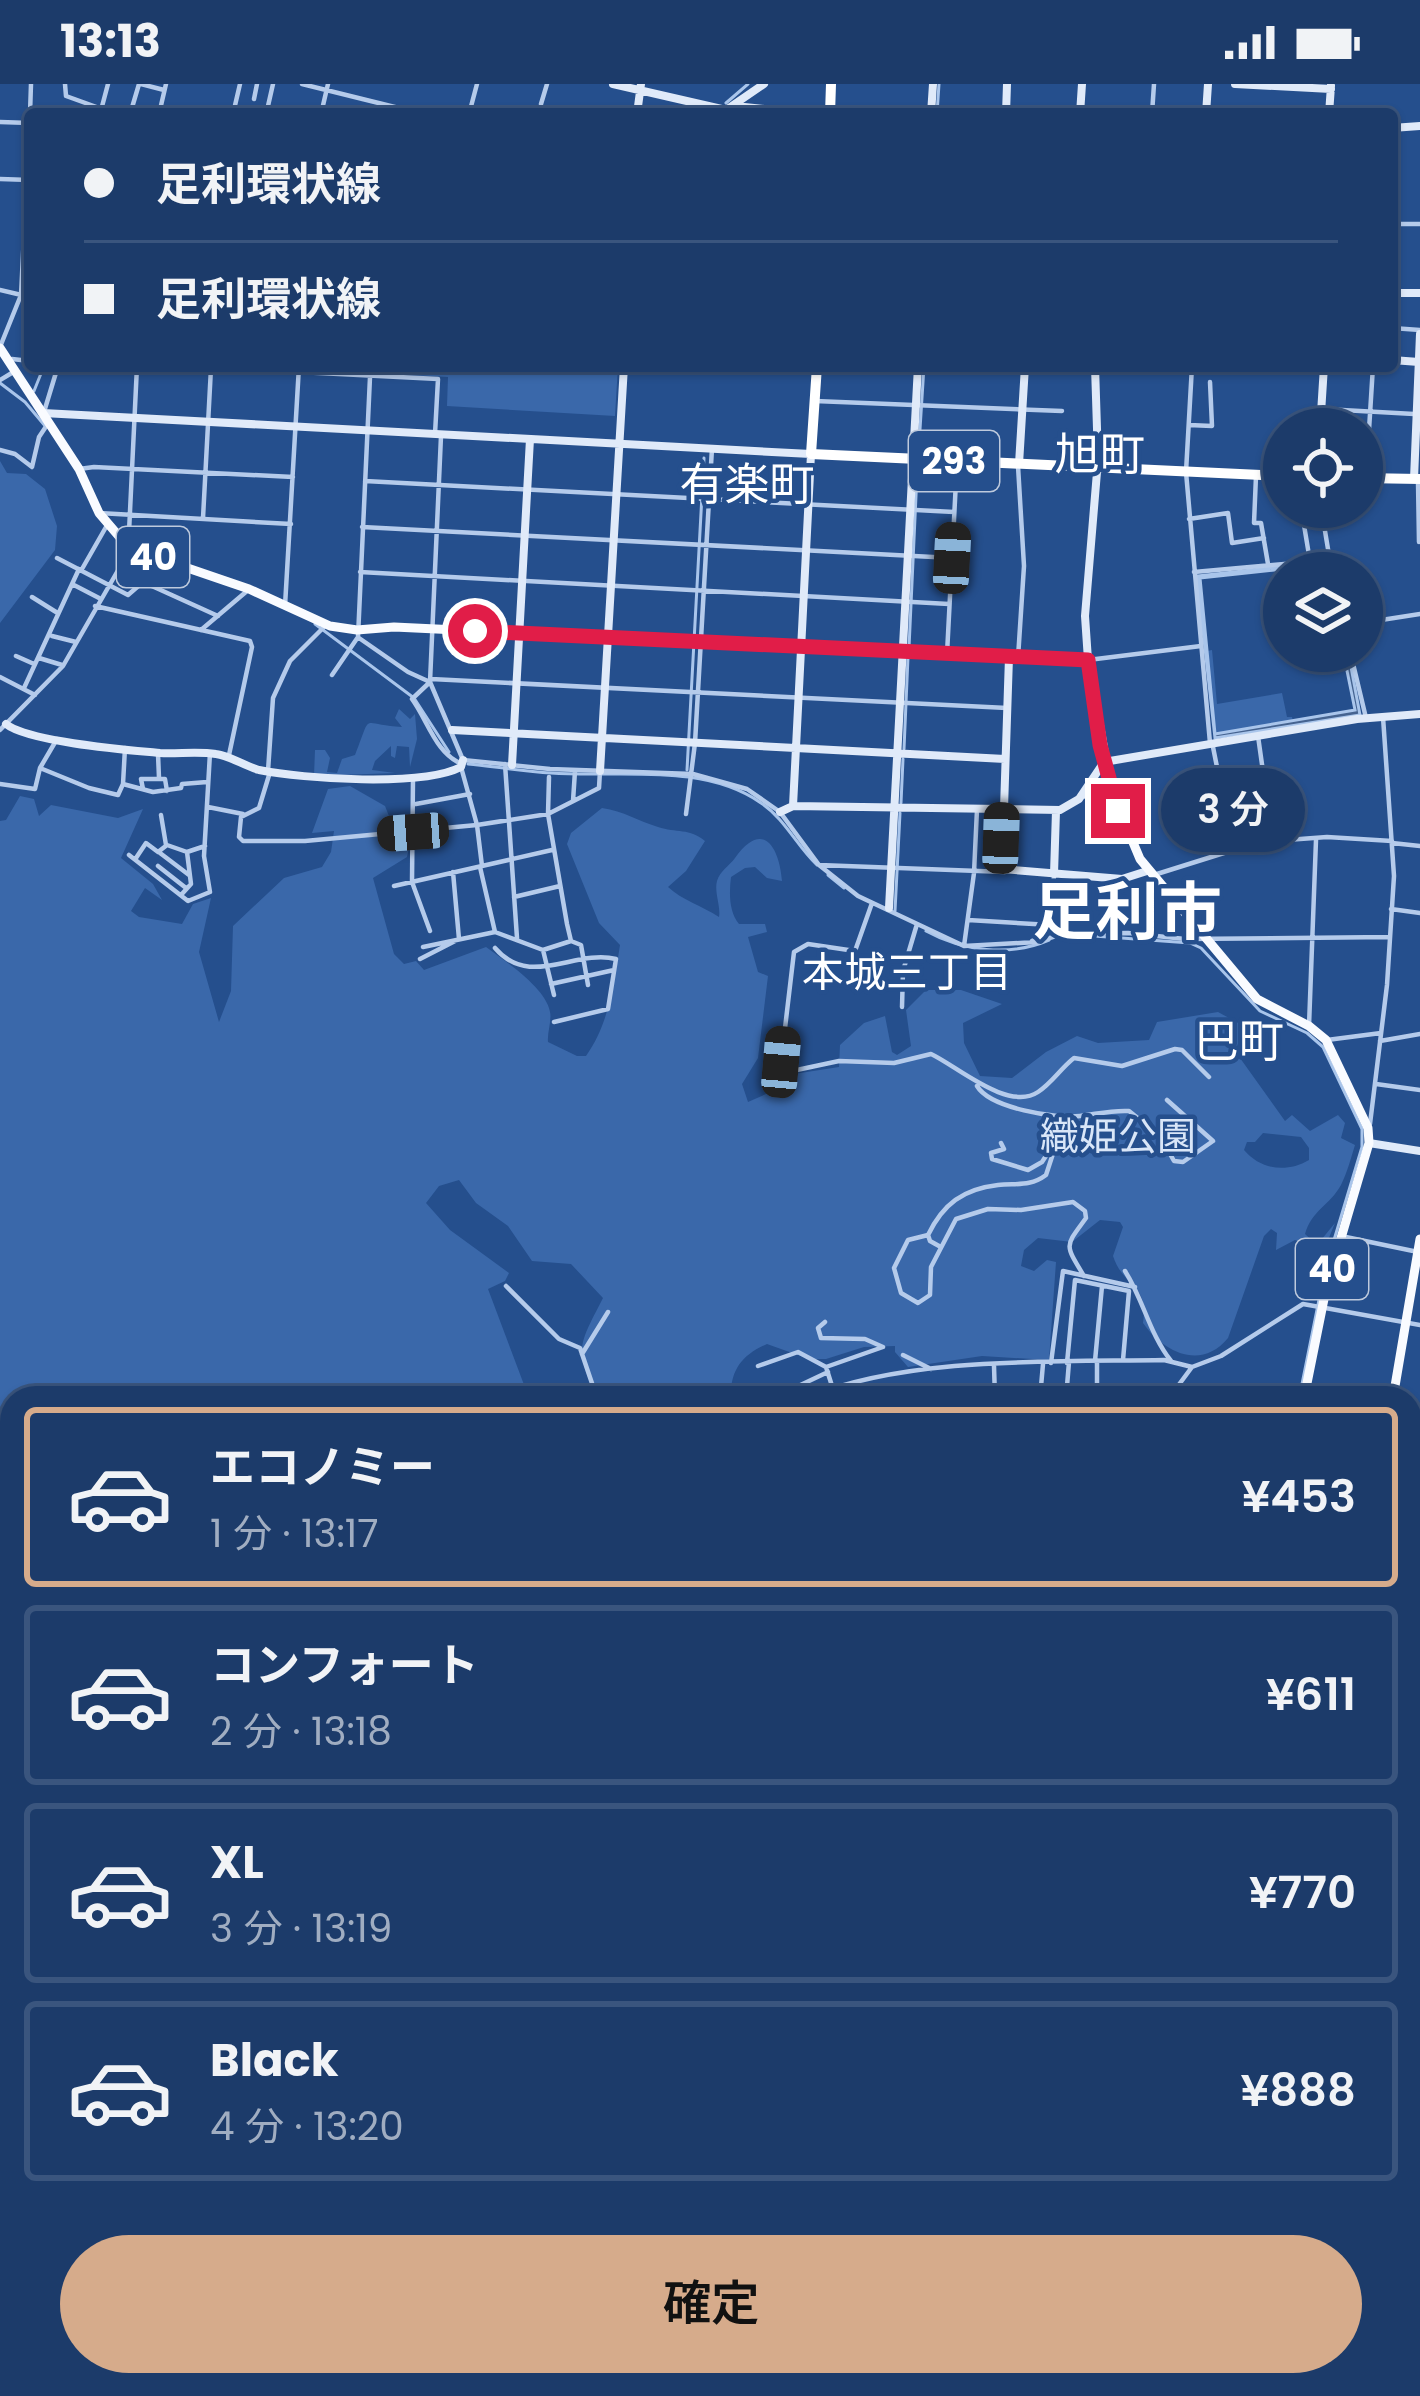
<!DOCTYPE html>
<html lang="ja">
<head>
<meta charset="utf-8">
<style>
	:root { --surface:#1c3b6a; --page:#294672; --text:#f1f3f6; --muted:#a0adc1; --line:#3a557e; --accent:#d6ab8b }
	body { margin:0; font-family:Poppins,"Noto Sans JP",sans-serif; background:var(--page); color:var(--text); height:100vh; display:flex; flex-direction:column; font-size:45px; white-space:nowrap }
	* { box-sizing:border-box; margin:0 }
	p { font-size:39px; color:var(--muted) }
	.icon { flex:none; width:66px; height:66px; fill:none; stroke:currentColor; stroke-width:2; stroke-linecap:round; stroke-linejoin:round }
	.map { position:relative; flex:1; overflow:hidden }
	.details { position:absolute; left:0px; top:1302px; width:1422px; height:1011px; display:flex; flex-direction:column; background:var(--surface); border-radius:36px 36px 0 0; box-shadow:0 3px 9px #0004,0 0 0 3px var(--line) }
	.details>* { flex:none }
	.top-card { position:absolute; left:24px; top:24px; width:1374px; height:264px; border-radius:12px; box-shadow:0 3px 9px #0004,0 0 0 3px var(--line); display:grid; align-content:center; height:264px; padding:0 60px; background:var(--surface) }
	.controls { position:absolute; left:1263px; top:324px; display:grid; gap:24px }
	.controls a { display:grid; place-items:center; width:120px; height:120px; border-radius:50%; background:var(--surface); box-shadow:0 3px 9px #0004,0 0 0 3px var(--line); font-size:60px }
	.end { position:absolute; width:54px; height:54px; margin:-27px; border:15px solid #e11d48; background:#fff; box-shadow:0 0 0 6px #fff }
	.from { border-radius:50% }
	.bubble { position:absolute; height:84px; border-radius:42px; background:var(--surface); box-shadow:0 3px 9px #0004,0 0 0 3px var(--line); font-size:39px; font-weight:600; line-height:84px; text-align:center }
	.car { position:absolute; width:36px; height:72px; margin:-36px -18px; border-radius:15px; box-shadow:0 0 9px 3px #0007; background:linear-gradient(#222 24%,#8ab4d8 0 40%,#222 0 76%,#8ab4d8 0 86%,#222 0) }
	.top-card b { display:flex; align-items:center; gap:42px; height:114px; font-size:45px }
	.top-card b+b { border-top:3px solid var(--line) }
	.top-card i { width:30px; height:30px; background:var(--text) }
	ul { padding:21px 0 0; list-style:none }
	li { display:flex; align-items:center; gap:36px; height:180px; margin:0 24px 18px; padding:0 36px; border:6px solid var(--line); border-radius:12px }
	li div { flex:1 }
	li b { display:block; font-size:45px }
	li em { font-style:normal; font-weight:600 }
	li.current { border-color:var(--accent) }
	li>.icon { width:108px; height:108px; stroke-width:1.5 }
	.cta { display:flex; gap:24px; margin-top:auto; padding:24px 60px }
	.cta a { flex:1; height:138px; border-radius:72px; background:var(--accent); color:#111; font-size:48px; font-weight:600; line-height:138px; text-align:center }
	.status { display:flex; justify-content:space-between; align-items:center; height:84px; padding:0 60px; background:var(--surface); direction:ltr }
	.status svg { height:33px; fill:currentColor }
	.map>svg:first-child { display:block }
	.green { fill:#3a68aa; fill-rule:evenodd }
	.water { fill:#456390; stroke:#a9c5eb; stroke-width:3 }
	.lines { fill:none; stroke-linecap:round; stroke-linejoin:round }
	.stream { stroke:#a9c5eb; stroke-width:3 }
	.street { stroke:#b5cbeb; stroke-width:4.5 }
	.secondary { stroke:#e0eaf9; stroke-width:8 }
	.primary { stroke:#f9fbff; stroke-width:9 }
	.highway { stroke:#fff; stroke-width:10 }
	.route { stroke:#e11d48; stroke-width:15 }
	.labels { text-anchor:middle; stroke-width:9; stroke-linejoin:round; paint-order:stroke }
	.shield { fill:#254f8d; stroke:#becadd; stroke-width:3 }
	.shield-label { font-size:36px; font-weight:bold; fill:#fff }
	.park-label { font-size:39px; fill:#d9e6f8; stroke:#254f8d }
	.neighbourhood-label { font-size:42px; fill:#fff; stroke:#254f8d }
	.quarter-label { font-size:45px; fill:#fff; stroke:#254f8d }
	.town-label { font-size:63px; font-weight:bold; fill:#fff; stroke:#254f8d }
</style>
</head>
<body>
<div class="status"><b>13:13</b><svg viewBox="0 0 49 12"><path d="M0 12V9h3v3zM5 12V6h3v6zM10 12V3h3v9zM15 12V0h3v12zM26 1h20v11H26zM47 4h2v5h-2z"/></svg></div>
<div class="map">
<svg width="1420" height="2312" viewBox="0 0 1420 2312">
	<rect width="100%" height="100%" fill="#254f8d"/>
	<path class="green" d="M301 282H618L615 332 447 322 448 293 313 286Z
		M0 377 7 389 26 390 45 405 57 442 55 466 0 539Z
		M1212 566 1217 620 1282 609 1287 633H1292L1293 638 1215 650 1207 567Z
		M399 625 410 635 415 630 417 655 410 683 409 663 397 662 395 674 391 672V662L375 677 372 686 395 689 314 692 315 666H325L330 674 327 688 337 689 342 675 355 671C373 626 359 641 402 643L395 634Z
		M350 702 385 722 397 752 411 754 407 773 373 794 394 870 404 880 416 877 424 886 486 863C505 877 546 904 550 928 552 936 547 949 548 958L577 972H586C609 940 614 899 620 861L599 839 567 760 571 749 602 724C624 727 638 737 658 743 676 749 690 744 705 757L686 787 668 803C682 816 702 822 719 833 721 823 714 808 717 797 720 787 729 782 735 774 762 736 779 761 782 797L767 794 755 783 745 784 731 793C729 809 729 828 739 840H765L767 848 748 853 758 888 768 892 758 974 742 1000 748 1018 766 1010 781 992 839 983 840 961 864 939 885 932 892 968 897 971 911 962 906 926 926 906H961L1002 920 963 939 964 959 980 992 1012 994 1046 968 1077 952 1098 959 1149 956 1157 938 1218 928 1240 940 1242 950 1235 967 1285 1037 1292 1031 1310 1047 1338 1031 1345 1039 1341 1054 1355 1061C1351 1074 1347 1089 1341 1101 1330 1121 1312 1126 1305 1150L1317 1161 1335 1139 1324 1166 1295 1156 1276 1166 1277 1149 1271 1145 1264 1152 1228 1254C1201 1287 1163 1268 1143 1239 1149 1198 1124 1205 1113 1172L1123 1143 1120 1138 1100 1136 1072 1158 1038 1154 1024 1166 1021 1182 1034 1187 1047 1176 1056 1178 1049 1276 982 1272 908 1283 895 1268V1262L864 1263 826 1275H809L767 1260C742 1271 730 1286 731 1314H598C573 1266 579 1261 603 1214L571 1180 532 1177 508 1142 476 1119 459 1096 439 1102 426 1119 450 1146 509 1189 505 1197 488 1205 529 1314H12V1904L0 1905V737L6 736 20 712 34 715 39 732 51 721 118 734 143 725 121 774 153 800 162 816 145 804 131 827 139 833 182 840 193 820 211 814 199 868 219 938 231 907 233 842 284 794 322 783 331 768 334 747 312 749 328 705ZM1263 1049 1301 1053 1309 1064V1076C1287 1089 1261 1086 1244 1066L1247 1058H1255Z
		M1420 1631V1819L1410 1817V1634Z
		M0 2191 12 2200V2301H202L223 2309 244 2302 286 2312H0Z"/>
	<path class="water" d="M1325 478 1330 489H1324L1321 481 1200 494 1215 650 1355 626 1343 567H1348L1360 631 1215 654 1197 492Z"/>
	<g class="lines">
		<path class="stream" d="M726 19 748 0
			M937 30 939 0
			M0 299 25 318 46 343
			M34 307 44 282
			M919 361 924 282
			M315 540 414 614 449 668
			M909 564 917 390
			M904 665 908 573
			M468 680C496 683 524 687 551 689 618 694 703 678 761 719 785 735 796 761 817 781
			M687 686 704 374
			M901 719 903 675
			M828 791 844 804
			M895 827 900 729
			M926 847C962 867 1010 873 1049 856
			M1094 852 1190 859 1201 864 1260 927 1307 949 1323 963 1362 1045V1063L1325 1186 1301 1305
			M1058 853 1085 852
			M1410 1840 1420 1837
			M0 2056 12 2059
			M569 2301 612 2312
			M1351 2301 1365 2304 1379 2312
			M365 2312 380 2301
			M1304 2312 1312 2301"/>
		<path class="street" d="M65 0 66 12 102 25
			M141 0 164 6
			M302 0 423 30
			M254 15 257 0
			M541 20 547 0
			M268 22 273 0
			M131 27 139 0
			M30 30 31 0
			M100 30 108 0
			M159 30 166 0
			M233 30 240 0
			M321 30 328 0
			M469 30 477 0
			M1152 30 1154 0
			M0 38 30 39
			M0 95 30 96
			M1392 140H1420
			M0 206 30 213
			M1392 244 1420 246
			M0 263 21 211 30 30
			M12 275 30 277
			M176 282 438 295 435 350
			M1192 282 1186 388 1210 659
			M0 296 15 287
			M815 317 1062 327
			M1324 325 1414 330
			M44 328 58 282
			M1189 341 1212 342 1210 298
			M441 352 430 598 463 676 550 685 693 690 747 705 780 728 819 781 858 812 964 862 1037 858 1062 850 1128 849 1185 855 1390 853
			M0 366 15 370 32 383 39 353 47 341
			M1018 382 1024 482 1018 574
			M79 385 94 383 293 393
			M1256 392 1254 439H1261L1268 480
			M1366 394 1373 282
			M365 397 954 428
			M1418 397 1419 458
			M1301 423 1310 477
			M1321 423 1332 489
			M99 429 291 440
			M203 434 211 284
			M1189 435 1228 429 1232 459 1264 454
			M362 443 952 474
			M57 474 128 511 143 498 218 532
			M82 485 106 443
			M360 488 949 520
			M1194 488 1329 476
			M72 500 99 514
			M32 513 56 528
			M95 522 250 557 252 563 229 671
			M285 522 299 282
			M1362 539 1420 530
			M201 546 247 507
			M52 552 76 558
			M359 554 408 588 430 598
			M1350 567 1366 634
			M947 570 957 378
			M16 572 34 580
			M39 574 62 581
			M1088 576 1201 562
			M332 591 358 553 370 293
			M0 593 35 611
			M431 595 1007 624
			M430 598 412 615C428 637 436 670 462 680
			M24 604 79 485
			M0 646 63 582 128 469 137 282
			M1258 652 1269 730
			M1213 663 1233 763
			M158 670 159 694
			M505 680 517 854
			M461 683 477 741 482 782
			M40 684 89 704 118 711 123 700 125 664
			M268 687 273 614 290 577 324 543
			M270 688 259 724 241 733 239 753 243 757H305L477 741 548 730 599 704 600 687
			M549 693 548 730 567 840 571 857 581 861 588 901
			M413 694 412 798 430 847
			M0 700 35 705 40 684 57 655
			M123 700 153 708 181 704 182 700 207 698
			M143 705 141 695H165L167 707
			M573 717 575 687
			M416 720 470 710
			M208 723 243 730
			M686 730 695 659 712 364
			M161 731 166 761
			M1392 759 1420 762
			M160 769 189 791
			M129 771 188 817 210 808 204 772 210 669
			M136 774 146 759 158 768 167 761 187 768
			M819 781 1005 788
			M158 782 186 804
			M480 783 495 848
			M1157 790 1259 758 1327 753 1392 757
			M394 802 552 766
			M181 811 191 800 187 768 205 762
			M514 813 560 802
			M872 819 855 867 808 860 794 868 781 978 792 987 839 977 894 979 931 970C957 982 1008 1028 1038 1008 1052 999 1061 984 1074 974L1122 982 1175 965 1182 966 1209 993
			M1391 825 1420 829
			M968 836 1051 841
			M1032 857 1051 847 1054 790
			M964 862 974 789 977 726
			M423 863 495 848 543 866 571 857
			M495 864C530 905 574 865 616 875L608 925 554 938
			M543 866 554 911
			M420 875 459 855 453 788
			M551 900 614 886
			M902 923 903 887 917 840
			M1309 942 1316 756
			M1327 956 1381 949
			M1380 957 1420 950
			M1376 1000 1420 1006
			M977 1002C990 1024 1055 1035 1080 1032 1097 1030 1111 1026 1129 1027L1160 1052 1174 1077 1183 1078 1213 1057 1167 1016
			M1370 1040 1387 901 1394 792 1383 633
			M1001 1059 1004 1065 991 1069 992 1075 1028 1086 1042 1078 1061 1049
			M928 1151 908 1156 894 1184 901 1209 918 1219 930 1211 931 1183 956 1135 988 1125 1021 1126 1073 1118 1085 1127 1086 1134C1065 1163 1064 1159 1084 1192
			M1341 1152 1418 1168
			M939 1162 930 1157 928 1151C943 1120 963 1105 998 1101 1016 1099 1030 1103 1046 1091L1065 1033
			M1125 1187C1144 1217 1149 1249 1171 1277
			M506 1202 559 1255 580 1264 597 1314
			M825 1238 818 1244 821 1254 865 1255 883 1263 826 1283
			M582 1270 608 1228
			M903 1271 931 1285
			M1095 1277 1102 1202
			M1051 1279 1063 1187 1135 1203
			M1067 1279 1075 1196 1129 1207 1123 1276
			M758 1282 798 1268 826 1283 832 1302
			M994 1282 995 1314
			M773 1314 828 1288
			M806 1314C908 1272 1054 1278 1164 1276L1192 1283
			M1040 1314 1043 1280
			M1066 1314 1069 1278
			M1097 1314V1277
			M1169 1314 1192 1283 1221 1272 1303 1220 1420 1241
			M1410 1325 1420 1328
			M1410 1529 1420 1536
			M1410 1591 1420 1606
			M1410 1859 1420 1857
			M1410 1864 1420 1919
			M1410 1949 1420 1947
			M0 2111 12 2118
			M420 2301 442 2312
			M804 2301 847 2312
			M955 2301 1013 2312
			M1327 2301 1354 2305 1367 2312
			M345 2312 366 2301
			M517 2312 520 2301
			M670 2312 675 2301
			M795 2312 796 2301
			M1064 2312 1066 2301
			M1112 2312 1114 2301
			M1168 2312 1170 2301
			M1221 2312 1227 2301"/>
		<path class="secondary" d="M613 0 726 26 764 0
			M1235 0 1331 5
			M735 22 815 30
			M637 30 641 0
			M931 30 933 0
			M1006 30 1007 0
			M1080 30 1082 0
			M1206 30 1208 0
			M1329 30 1331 2
			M1392 44 1420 42
			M1392 209H1420
			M1392 276 1419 278
			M43 329 811 370 793 722
			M1320 345 1324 282
			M1019 380 1025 282
			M1414 395 1420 250
			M1009 573 1002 785 1122 795 1147 787
			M1088 576 1085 532 1098 376 1095 282
			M6 640C28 658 128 666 160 669 178 670 198 667 216 670 231 672 244 682 259 686 304 695 422 703 461 683L463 676
			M452 646 1005 675
			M512 681 530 355
			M600 687 624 282
			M1083 711 1100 705 1112 713
			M780 728 793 722 1060 726 1079 715 1104 678 1357 635 1420 630
			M1054 790 1056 727
			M889 824 918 282
			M1369 1059 1420 1067
			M0 2061 12 2064
			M891 2312 893 2301
			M1414 2312 1420 2310"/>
		<path class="primary" d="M0 264 79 385 99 429 129 464 249 505 330 542 357 546 394 543 1088 576 1111 706 1140 775 1257 915 1309 942 1326 956 1368 1044 1369 1059 1326 1205 1304 1314
			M1393 1314 1420 1155
			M1410 1437 1420 1442
			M1410 2147 1420 2187"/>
		<path class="highway" d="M830 30 831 0
			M817 282 811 370 1284 392
			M1362 394 1420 395"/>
	</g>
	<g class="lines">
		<path class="route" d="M475 547 1088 576 1100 661 1118 727"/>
	</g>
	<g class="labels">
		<g class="shield">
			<rect x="909" y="347" width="90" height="60" rx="9"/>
			<rect x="117" y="443" width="72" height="60" rx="9"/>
			<rect x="1296" y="1155" width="72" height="60" rx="9"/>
		</g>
		<g class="shield-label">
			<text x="954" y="390">293</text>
			<text x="153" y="486">40</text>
			<text x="1332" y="1198">40</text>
		</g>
		<g class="park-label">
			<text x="1118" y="1066">織姫公園</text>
		</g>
		<g class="neighbourhood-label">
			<text x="907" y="903">本城三丁目</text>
		</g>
		<g class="quarter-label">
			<text x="1100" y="386">旭町</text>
			<text x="747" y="416">有楽町</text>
			<text x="1239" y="973">巴町</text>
		</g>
		<g class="town-label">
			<text x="1127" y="850">足利市</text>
		</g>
	</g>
</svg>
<div class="controls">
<a><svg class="icon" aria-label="locate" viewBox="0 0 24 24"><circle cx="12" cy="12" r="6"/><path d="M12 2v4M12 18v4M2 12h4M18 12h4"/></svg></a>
<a><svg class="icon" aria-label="layers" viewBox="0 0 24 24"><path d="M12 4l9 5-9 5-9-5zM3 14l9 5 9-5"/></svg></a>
</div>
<i class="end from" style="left:475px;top:547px"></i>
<i class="end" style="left:1118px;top:727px"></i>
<div class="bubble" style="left:1161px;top:684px;width:144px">3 分</div>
<i class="car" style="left:952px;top:474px;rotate:3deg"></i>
<i class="car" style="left:413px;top:748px;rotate:266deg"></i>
<i class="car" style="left:1001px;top:754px;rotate:2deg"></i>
<i class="car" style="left:781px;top:978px;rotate:5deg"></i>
<div class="top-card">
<b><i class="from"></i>足利環状線</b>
<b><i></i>足利環状線</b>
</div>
<section class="details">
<ul>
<li class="current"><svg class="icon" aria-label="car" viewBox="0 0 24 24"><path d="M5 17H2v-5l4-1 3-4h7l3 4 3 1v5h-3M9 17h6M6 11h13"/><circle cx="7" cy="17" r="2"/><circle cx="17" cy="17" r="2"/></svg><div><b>エコノミー</b><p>1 分 · 13:17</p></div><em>¥453</em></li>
<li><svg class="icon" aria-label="car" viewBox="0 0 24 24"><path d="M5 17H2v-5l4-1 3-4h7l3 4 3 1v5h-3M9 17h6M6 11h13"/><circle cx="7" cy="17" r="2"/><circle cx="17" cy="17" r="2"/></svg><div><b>コンフォート</b><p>2 分 · 13:18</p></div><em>¥611</em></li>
<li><svg class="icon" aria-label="car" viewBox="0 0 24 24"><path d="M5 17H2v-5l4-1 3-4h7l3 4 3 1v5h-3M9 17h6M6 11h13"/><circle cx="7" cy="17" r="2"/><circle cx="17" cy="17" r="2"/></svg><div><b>XL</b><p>3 分 · 13:19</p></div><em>¥770</em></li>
<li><svg class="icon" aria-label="car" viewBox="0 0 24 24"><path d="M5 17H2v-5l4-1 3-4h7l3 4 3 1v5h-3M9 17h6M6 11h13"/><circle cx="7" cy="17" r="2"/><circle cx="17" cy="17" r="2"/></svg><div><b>Black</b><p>4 分 · 13:20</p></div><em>¥888</em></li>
</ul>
<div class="cta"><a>確定</a></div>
</section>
</div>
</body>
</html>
